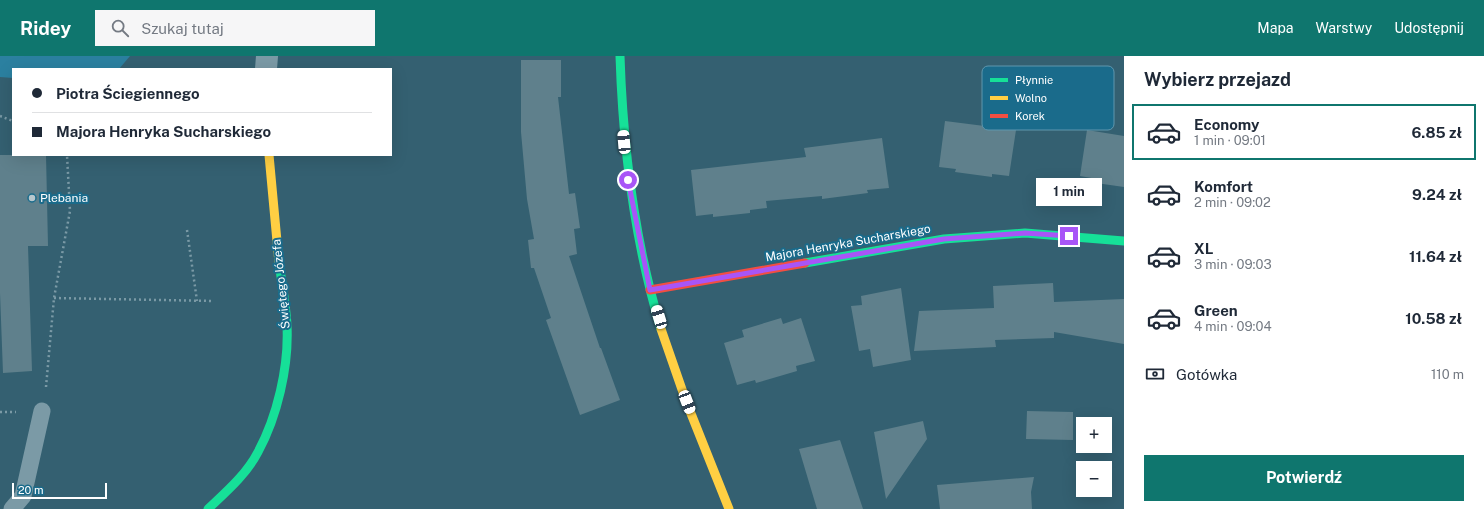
<!DOCTYPE html>
<html lang="pl">
<head>
<meta charset="utf-8">
<style>
	:root { --surface:#fff; --page:#f6f6f7; --text:#1f2937; --muted:#747a83; --line:#e0e1e3; --accent:#0f766e }
	body { margin:0; font-family:"Public Sans",sans-serif; background:var(--page); color:var(--text); height:100vh; display:flex; flex-direction:column; font-size:15px; white-space:nowrap }
	* { box-sizing:border-box; margin:0 }
	p { font-size:13px; color:var(--muted) }
	.icon { flex:none; width:22px; height:22px; fill:none; stroke:currentColor; stroke-width:2; stroke-linecap:round; stroke-linejoin:round }
	.map { position:relative; flex:1; overflow:hidden }
	.details { display:flex; flex-direction:column; background:var(--surface); width:360px }
	.details>* { flex:none }
	.banner { position:absolute; left:12px; top:12px; width:380px; height:88px; border-radius:0px; box-shadow:0 4px 16px #0002; display:grid; align-content:center; height:88px; padding:0 20px; background:var(--surface) }
	.controls { position:absolute; left:1076px; top:361px; display:grid; gap:8px }
	.controls a { display:grid; place-items:center; width:36px; height:36px; border-radius:0px; background:var(--surface); box-shadow:0 4px 16px #0002; font-size:20px }
	.scale { position:absolute; left:12px; bottom:10px; width:95px; box-sizing:border-box; padding-left:4px; border:2px solid #fff; border-top:0; font-size:11px; line-height:14px; white-space:nowrap; color:#fff; -webkit-text-stroke:3px #1a6b8b; paint-order:stroke }
	.end { position:absolute; width:18px; height:18px; margin:-9px; border:5px solid #a855f7; background:#fff; box-shadow:0 0 0 2px #fff }
	.from { border-radius:50% }
	.bubble { position:absolute; height:28px; border-radius:0px; background:var(--surface); box-shadow:0 4px 16px #0002; font-size:13px; font-weight:700; line-height:28px; text-align:center }
	.car { position:absolute; width:12px; height:24px; margin:-12px -6px; border-radius:5px; box-shadow:0 0 3px 1px #0007; background:linear-gradient(#fff 24%,#345 0 40%,#fff 0 76%,#345 0 86%,#fff 0) }
	.banner b { display:flex; align-items:center; gap:14px; height:38px; font-size:15px }
	.banner b+b { border-top:1px solid var(--line) }
	.banner i { width:10px; height:10px; background:var(--text) }
	ul { padding:0; list-style:none }
	li { display:flex; align-items:center; gap:12px; height:56px; margin:0 8px 6px; padding:0 12px; border:2px solid transparent; border-radius:0px }
	li div { flex:1 }
	li b { display:block; font-size:15px }
	li em { font-style:normal; font-weight:700 }
	li.active { border-color:var(--accent) }
	li>.icon { width:36px; height:36px; stroke-width:1.5 }
	h2 { padding:0 20px; font-size:18px; line-height:48px }
	.pay { display:flex; align-items:center; gap:10px; height:44px; padding:0 20px; font-size:15px }
	.pay p { margin-inline-start:auto }
	.cta { display:flex; gap:8px; margin-top:auto; padding:8px 20px }
	.cta a { flex:1; height:46px; border-radius:0px; background:var(--accent); color:#fff; font-size:16px; font-weight:700; line-height:46px; text-align:center }
	header { display:flex; align-items:center; gap:24px; box-sizing:border-box; height:56px; padding:0 20px; background:var(--accent); color:#fff }
	header strong { font-size:19px }
	nav { display:flex; gap:22px; margin-inline-start:auto; font-size:14px }
	.search { width:280px; height:36px; background:var(--page); display:flex; align-items:center; gap:10px; box-sizing:border-box; padding:0 14px; border-radius:0px; color:var(--muted); font-size:15px }
	main { display:flex; flex:1; min-height:0 }
	.map>svg:first-child { display:block }
	.green { fill:#2b80a0 }
	.building { fill:#5f808c }
	.lines { fill:none; stroke-linecap:round; stroke-linejoin:round }
	.path { stroke:#7b9aa6; stroke-width:2.5; stroke-dasharray:2 3; stroke-linecap:butt }
	.lane { stroke:#7b9aa6; stroke-width:17 }
	.street { stroke:#7b9aa6; stroke-width:22 }
	.fast { stroke:#16e098; stroke-width:9 }
	.slow { stroke:#ffcf43; stroke-width:9 }
	.jam { stroke:#f24e42; stroke-width:9 }
	.route { stroke:#a855f7; stroke-width:5 }
	.poi-dot { fill:#b8c7cd; stroke:#1a6b8b; stroke-width:1.5 }
	.labels { text-anchor:middle; stroke-width:4; stroke-linejoin:round; paint-order:stroke }
	.poi-label { font-size:12px; fill:#fff; stroke:#1a6b8b; text-anchor:start }
	.street-label { font-size:12px; fill:#fff; stroke:#1a6b8b }
	.key { fill:#1a6b8b; stroke:#5f97ae; stroke-width:1 }
	.key-label { font-size:11px; fill:#fff }
</style>
</head>
<body>
<header>
<strong>Ridey</strong>
<div class="search"><svg class="icon" aria-label="search" viewBox="0 0 24 24"><circle cx="10" cy="10" r="6"/><path d="M15 15l6 6"/></svg>Szukaj tutaj</div>
<nav><a>Mapa</a><a>Warstwy</a><a>Udostępnij</a></nav>
</header>
<main>
<div class="map">
<svg width="1124" height="453" viewBox="0 0 1124 453">
	<rect width="100%" height="100%" fill="#346071"/>
	<path class="green" d="M0 0H130L119 13H13V22L0 21Z"/>
	<path class="building" d="M521 4H561V41H558L569 138 575 137 580 172 574 173 577 198 569 200 600 292H601L620 344 580 359 546 264 551 262 534 212H531L528 184 534 183 527 143 521 76Z
		M945 65 1016 74 1009 120 992 118V121L955 116 956 113 939 111Z
		M1087 74 1124 80V131L1096 127 1097 123 1080 120Z
		M882 82 889 132 867 134 868 137 822 143V140L766 145 767 152 750 154V157L713 161V158L696 160 691 114 806 101 804 92Z
		M0 99H46L48 190H28L32 315 3 317 0 237Z
		M1053 227 1054 246 1124 243V288L1054 276V282L995 284 996 291 914 295 919 255 994 252 993 230Z
		M901 232 911 304 873 311 870 293 859 295 851 250 862 249 861 240Z
		M781 262 783 268 801 262 815 305 796 310 797 315 756 327 755 324 737 329 724 287 744 281 742 274Z
		M1027 355 1073 356V384L1026 383Z
		M923 365 927 383 886 443 874 376Z
		M840 384 863 453H817L799 393Z
		M1034 421 1031 436 1032 453H940L937 429Z"/>
	<g class="lines">
		<path class="path" d="M0 60 13 65
			M187 174 197 245
			M54 242 213 245
			M46 331 54 242 70 155 67 99
			M0 356H16"/>
		<path class="lane" d="M12 453 23 440 42 355"/>
		<path class="street" d="M266 13 267 0"/>
		<path class="fast" d="M620 0C623 93 634 184 661 273
			M805 207 944 183 1025 177 1124 185
			M208 453C226 436 246 419 258 396 277 361 289 311 287 270 286 249 282 228 279 207"/>
		<path class="slow" d="M269 99 279 207
			M661 273 686 345 729 453"/>
		<path class="jam" d="M650 234 805 207"/>
	</g>
	<g class="lines">
		<path class="route" d="M628 124 650 234 944 183 1025 177 1069 180"/>
	</g>
	<circle class="poi-dot" cx="32" cy="142" r="4"/>
	<g class="labels">
		<g class="poi-label">
			<text x="40" y="146">Plebania</text>
		</g>
		<g class="street-label">
			<text transform="translate(848 187) rotate(-10)" y="4">Majora Henryka Sucharskiego</text>
			<text transform="translate(281 228) rotate(-96)" y="4">Świętego Józefa</text>
		</g>
	</g>
	<rect x="982" y="10" width="132" height="64" rx="6" class="key"/>
	<rect x="990" y="22" width="18" height="4" fill="#16e098"/>
	<rect x="990" y="40" width="18" height="4" fill="#ffcf43"/>
	<rect x="990" y="58" width="18" height="4" fill="#f24e42"/>
	<g class="key-label">
		<text x="1015" y="28">Płynnie</text>
		<text x="1015" y="46">Wolno</text>
		<text x="1015" y="64">Korek</text>
	</g>
</svg>
<div class="controls">
<a>+</a>
<a>−</a>
</div>
<div class="scale">20 m</div>
<i class="end from" style="left:628px;top:124px"></i>
<i class="end" style="left:1069px;top:180px"></i>
<div class="bubble" style="left:1036px;top:122px;width:66px">1 min</div>
<i class="car" style="left:624px;top:86px;rotate:355deg"></i>
<i class="car" style="left:659px;top:261px;rotate:343deg"></i>
<i class="car" style="left:687px;top:346px;rotate:159deg"></i>
<div class="banner">
<b><i class="from"></i>Piotra Ściegiennego</b>
<b><i></i>Majora Henryka Sucharskiego</b>
</div>
</div>
<section class="details">
<h2>Wybierz przejazd</h2>
<ul>
<li class="active"><svg class="icon" aria-label="car" viewBox="0 0 24 24"><path d="M5 17H2v-5l4-1 3-4h7l3 4 3 1v5h-3M9 17h6M6 11h13"/><circle cx="7" cy="17" r="2"/><circle cx="17" cy="17" r="2"/></svg><div><b>Economy</b><p>1 min · 09:01</p></div><em>6.85 zł</em></li>
<li><svg class="icon" aria-label="car" viewBox="0 0 24 24"><path d="M5 17H2v-5l4-1 3-4h7l3 4 3 1v5h-3M9 17h6M6 11h13"/><circle cx="7" cy="17" r="2"/><circle cx="17" cy="17" r="2"/></svg><div><b>Komfort</b><p>2 min · 09:02</p></div><em>9.24 zł</em></li>
<li><svg class="icon" aria-label="car" viewBox="0 0 24 24"><path d="M5 17H2v-5l4-1 3-4h7l3 4 3 1v5h-3M9 17h6M6 11h13"/><circle cx="7" cy="17" r="2"/><circle cx="17" cy="17" r="2"/></svg><div><b>XL</b><p>3 min · 09:03</p></div><em>11.64 zł</em></li>
<li><svg class="icon" aria-label="car" viewBox="0 0 24 24"><path d="M5 17H2v-5l4-1 3-4h7l3 4 3 1v5h-3M9 17h6M6 11h13"/><circle cx="7" cy="17" r="2"/><circle cx="17" cy="17" r="2"/></svg><div><b>Green</b><p>4 min · 09:04</p></div><em>10.58 zł</em></li>
</ul>
<div class="pay"><svg class="icon" aria-label="cash" viewBox="0 0 24 24"><path d="M3 7h18v10H3z"/><circle cx="12" cy="12" r="2"/></svg>Gotówka<p>110 m</p></div>
<div class="cta"><a>Potwierdź</a></div>
</section>
</main>
</body>
</html>
